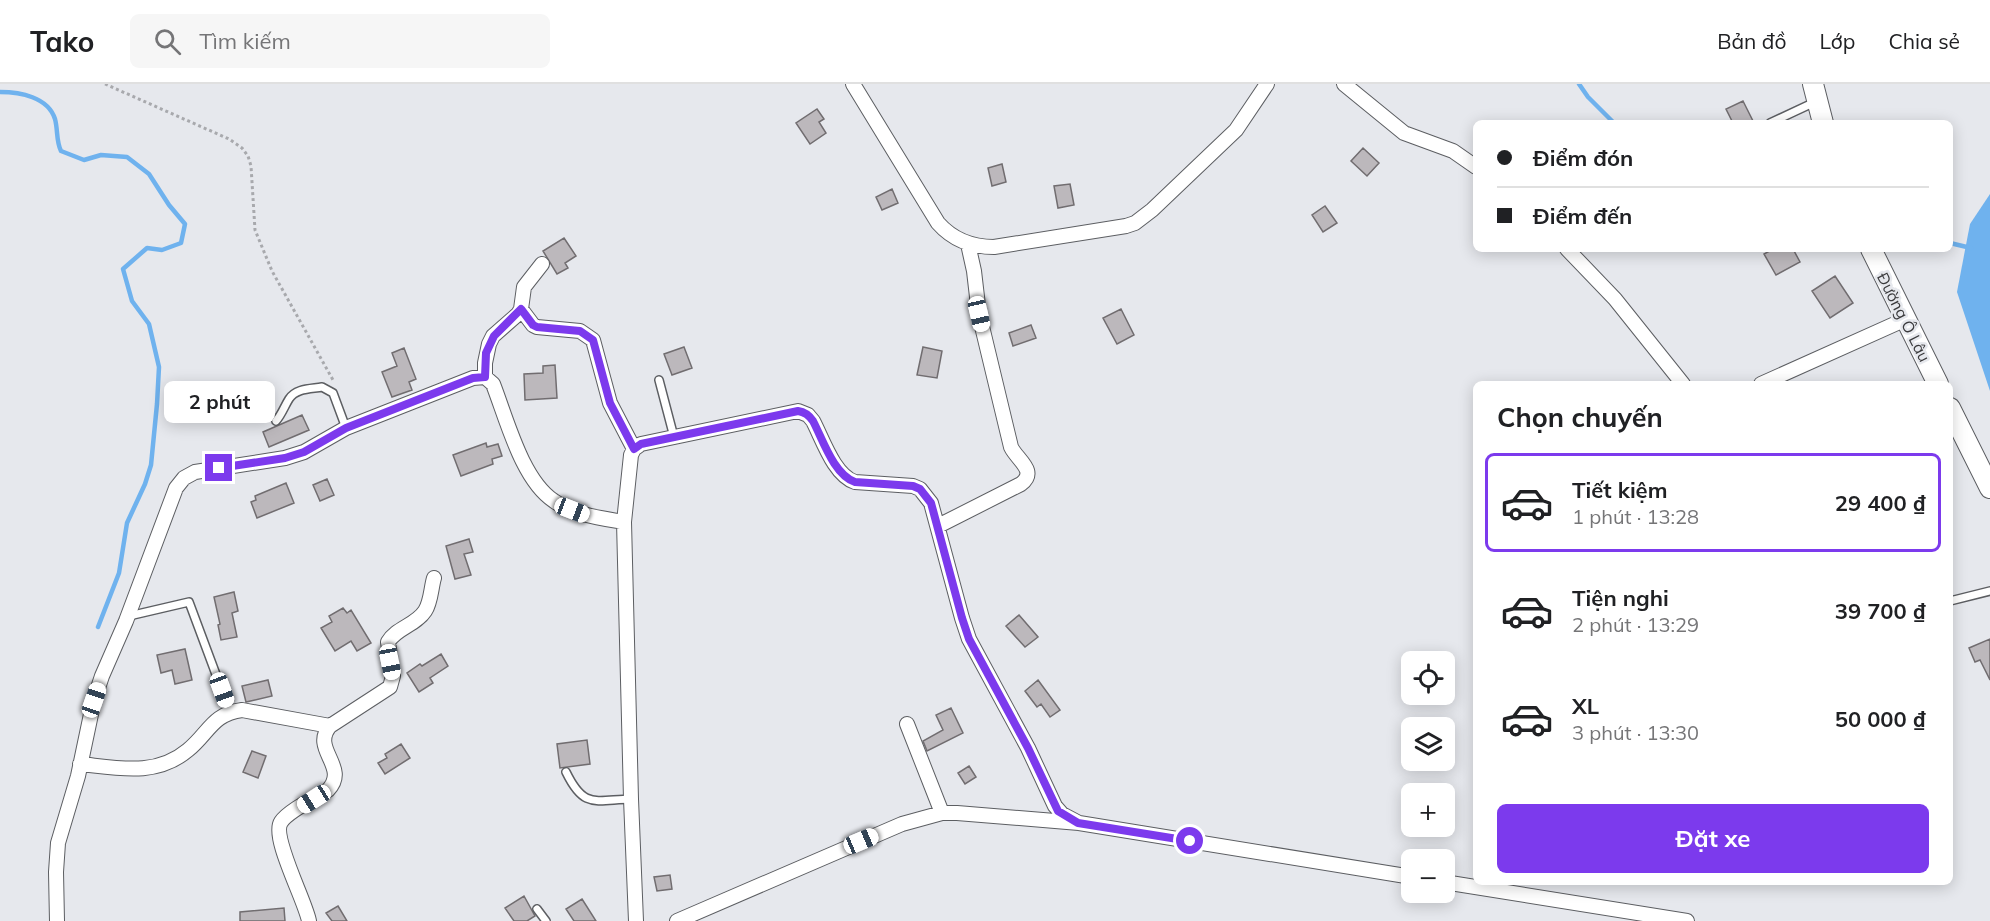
<!DOCTYPE html>
<html lang="vi">
<head>
<meta charset="utf-8">
<style>
	:root { --surface:#fff; --page:#f6f6f6; --text:#202124; --muted:#757577; --line:#e0e0e0; --accent:#7c3aed }
	body { margin:0; font-family:Mulish,sans-serif; background:var(--page); color:var(--text); height:100vh; display:flex; flex-direction:column; font-size:22px; white-space:nowrap }
	* { box-sizing:border-box; margin:0 }
	p { font-size:20px; color:var(--muted) }
	.icon { flex:none; width:33px; height:33px; fill:none; stroke:currentColor; stroke-width:2; stroke-linecap:round; stroke-linejoin:round }
	.map { position:relative; flex:1; overflow:hidden }
	.drawer { position:absolute; left:1473px; top:297px; width:480px; height:504px; display:flex; flex-direction:column; background:var(--surface); border-radius:9px; box-shadow:0 3px 15px #0003 }
	.drawer>* { flex:none }
	.guide { position:absolute; left:1473px; top:36px; width:480px; height:132px; border-radius:9px; box-shadow:0 3px 15px #0003; display:grid; align-content:center; height:132px; padding:0 24px; background:var(--surface) }
	.controls { position:absolute; left:1401px; top:567px; display:grid; gap:12px }
	.controls a { display:grid; place-items:center; width:54px; height:54px; border-radius:9px; background:var(--surface); box-shadow:0 3px 15px #0003; font-size:30px }
	.end { position:absolute; width:27px; height:27px; margin:-14px; border:8px solid #7c3aed; background:#fff; box-shadow:0 0 0 3px #fff }
	.from { border-radius:50% }
	.bubble { position:absolute; height:42px; border-radius:9px; background:var(--surface); box-shadow:0 3px 15px #0003; font-size:20px; font-weight:700; line-height:42px; text-align:center }
	.car { position:absolute; width:18px; height:36px; margin:-18px -9px; border-radius:8px; box-shadow:0 0 4px 2px #0007; background:linear-gradient(#fff 24%,#345 0 40%,#fff 0 76%,#345 0 86%,#fff 0) }
	.guide b { display:flex; align-items:center; gap:21px; height:57px; font-size:22px }
	.guide b+b { border-top:2px solid var(--line) }
	.guide i { width:15px; height:15px; background:var(--text) }
	ul { padding:0; list-style:none }
	li { display:flex; align-items:center; gap:18px; height:99px; margin:0 12px 9px; padding:0 12px; border:3px solid transparent; border-radius:9px }
	li div { flex:1 }
	li b { display:block; font-size:22px }
	li em { font-style:normal; font-weight:700 }
	li.selected { border-color:var(--accent) }
	li>.icon { width:54px; height:54px; stroke-width:1.5 }
	h2 { padding:0 24px; font-size:27px; line-height:72px }
	.primary-button { display:flex; gap:12px; margin-top:auto; padding:12px 24px }
	.primary-button a { flex:1; height:69px; border-radius:9px; background:var(--accent); color:#fff; font-size:24px; font-weight:700; line-height:69px; text-align:center }
	header { display:flex; align-items:center; gap:36px; box-sizing:border-box; height:84px; padding:0 30px; background:var(--surface); border-bottom:2px solid var(--line) }
	header strong { font-size:28px }
	nav { display:flex; gap:33px; margin-inline-start:auto; font-size:21px }
	.search { width:420px; height:54px; background:var(--page); display:flex; align-items:center; gap:15px; box-sizing:border-box; padding:0 21px; border-radius:9px; color:var(--muted); font-size:22px }
	.map>svg:first-child { display:block }
	.water { fill:#6fb2ee }
	.lines { fill:none; stroke-linecap:round; stroke-linejoin:round }
	.stream { stroke:#6fb2ee; stroke-width:4.5 }
	.building { fill:#bcb8bc; stroke:#716d70; stroke-width:1.5 }
	.lane-casing { stroke:#5c5e62; stroke-width:10 }
	.street-casing { stroke:#5c5e62; stroke-width:16 }
	.secondary-casing { stroke:#5c5e62; stroke-width:22 }
	.path { stroke:#a8a9ad; stroke-width:3; stroke-dasharray:3 3; stroke-linecap:butt }
	.lane { stroke:#fff; stroke-width:7 }
	.street { stroke:#fff; stroke-width:14 }
	.secondary { stroke:#fff; stroke-width:20 }
	.route { stroke:#7c3aed; stroke-width:8 }
	.labels { text-anchor:middle; stroke-width:5; stroke-linejoin:round; paint-order:stroke }
	.street-label { font-size:16px; fill:#3a3a3c; stroke:#e6e8ed }
</style>
</head>
<body>
<header>
<strong>Tako</strong>
<div class="search"><svg class="icon" aria-label="search" viewBox="0 0 24 24"><circle cx="10" cy="10" r="6"/><path d="M15 15l6 6"/></svg>Tìm kiếm</div>
<nav><a>Bản đồ</a><a>Lớp</a><a>Chia sẻ</a></nav>
</header>
<div class="map">
<svg width="1990" height="837" viewBox="0 0 1990 837">
	<rect width="100%" height="100%" fill="#e6e8ed"/>
	<path class="water" d="M1990 110V307L1957 208 1970 140Z"/>
	<g class="lines">
		<path class="stream" d="M1579 0 1588 13 1614 39
			M0 8C20 8 48 13 55 35 58 46 56 57 61 67L84 76 101 71 127 73 149 90 169 121 185 140 181 159 162 166 147 164 123 185 132 217 149 240 159 283 157 320 151 381 145 400 127 439 119 489 98 543
			M1950 159 1971 164"/>
	</g>
	<path class="building" d="M1743 17 1754 39H1733L1726 25Z
		M817 25 824 35 819 38 826 49 810 60 796 39Z
		M1363 64 1379 79 1367 92 1351 77Z
		M1002 80 1006 98 992 102 988 84Z
		M1070 100 1074 121 1058 124 1054 102Z
		M892 105 898 119 882 126 876 113Z
		M1325 122 1337 139 1323 148 1312 131Z
		M564 154 576 172 565 179 568 184 557 190 543 167Z
		M1773 165H1793L1800 178 1776 191 1764 170Z
		M1835 192 1853 219 1830 234 1812 207Z
		M1121 225 1134 251 1117 260 1103 234Z
		M1031 241 1036 254 1013 262 1009 249Z
		M684 263 692 284 672 291 664 270Z
		M923 263 942 267 937 294 917 291Z
		M404 264 416 295 409 298 412 306 392 313 382 288 397 282 392 269Z
		M555 281 557 314 525 316 524 290 543 289V282Z
		M302 331 309 346 269 363 263 348Z
		M486 359 487 363 498 360 502 372 492 375 493 380 461 392 453 371Z
		M327 395 334 411 320 417 313 401Z
		M286 399 294 419 257 434 251 418 256 416 255 412Z
		M469 455 473 468 464 470 471 491 455 495 446 462Z
		M234 508 238 527 232 529 237 553 221 556 218 541 220 540 214 513Z
		M343 524 347 529 351 526 371 559 357 567 351 557 335 567 321 544 332 538 329 532Z
		M1019 531 1038 553 1025 563 1006 542Z
		M1990 555V596L1980 576 1975 578 1969 564Z
		M185 565 192 596 175 600 172 586 161 589 157 571Z
		M441 570 448 582 430 594 433 599 419 608 407 589 420 580 422 582Z
		M268 596 272 612 246 618 242 602Z
		M1038 596 1060 626 1050 633 1041 620 1037 623 1025 607Z
		M951 624 963 649 927 667 923 657 943 646 936 631Z
		M587 656 590 680 560 684 557 660Z
		M401 660 410 674 385 690 378 679 387 674 385 670Z
		M252 667 266 672 258 694 243 688Z
		M969 682 976 693 965 700 958 689Z
		M670 791 672 805 657 807 654 793Z
		M524 812 535 832 527 837H514L505 824Z
		M582 815 596 837H574L566 825Z
		M338 822 347 837H332L326 829Z
		M284 824 285 837H240V828Z"/>
	<g class="lines">
		<defs>
			<path id="lane" d="M1770 39 1815 18
				M659 296 674 353
				M276 337C282 330 284 323 289 315 296 304 311 305 322 303L333 309 346 344
				M1950 517 1990 507
				M129 532 189 518 230 628
				M566 688C584 725 594 716 631 715
				M537 825 546 837"/>
			<path id="street" d="M853 0 938 139C953 156 971 163 994 163L1126 142 1135 139 1152 126 1236 46 1267 0
				M1344 0 1404 49 1453 67 1476 83
				M1567 165 1615 215 1683 300
				M521 225 533 241 537 243 580 247 593 256 610 319 634 365
				M485 293V279L489 260 493 252 518 230 521 225 524 203 542 180
				M1761 300 1906 235
				M938 442 1021 400C1038 387 1017 376 1011 363L979 230 974 187 968 160
				M907 640 942 729
				M80 680C118 684 156 693 188 666 209 649 212 630 242 626L330 642
				M1444 798 1687 837
				M57 837 56 788 58 759 78 692 94 616 102 592 126 537 176 404 184 394 195 388 285 374 304 368 346 344 473 294 485 293 493 300C507 336 522 396 554 417 574 431 600 434 624 438
				M309 837C305 816 271 753 281 738 288 727 315 714 328 706 350 683 310 665 330 642L390 603 393 592 388 558C396 544 416 541 425 527 431 518 431 504 434 494
				M636 837 631 715 624 438 631 371 634 365 641 360 798 327 808 331 813 337C823 356 834 391 855 398L913 402 920 405 931 419 962 534 969 555 1028 664 1055 722 1062 730 1079 739
				M677 837 902 740 942 729H957L1079 739 1412 793"/>
			<path id="secondary" d="M1813 0 1823 39
				M1871 165 1938 300
				M1950 324 1990 404"/>
		</defs>
		<use href="#lane" class="lane-casing"/>
		<use href="#street" class="street-casing"/>
		<use href="#secondary" class="secondary-casing"/>
		<path class="path" d="M105 0 229 55 242 64 248 72 251 82 255 146 272 187 333 296"/>
		<use href="#lane" class="lane"/>
		<use href="#street" class="street"/>
		<use href="#secondary" class="secondary"/>
	</g>
	<g class="lines">
		<path class="route" d="M219 384 285 374 304 368 346 344 473 294 485 293 486 269 494 252 521 225 533 241 537 243 580 247 593 256 610 319 634 365 641 360 798 327C805 328 809 331 813 337 823 356 834 391 855 398L913 402 920 405 931 419 962 534 969 555 1028 664 1058 727 1078 739 1190 757"/>
	</g>
	<g class="labels">
		<g class="street-label">
			<text transform="translate(1904 233) rotate(63)" y="6">Đường Ô Lâu</text>
		</g>
	</g>
</svg>
<div class="controls">
<a><svg class="icon" aria-label="locate" viewBox="0 0 24 24"><circle cx="12" cy="12" r="6"/><path d="M12 2v4M12 18v4M2 12h4M18 12h4"/></svg></a>
<a><svg class="icon" aria-label="layers" viewBox="0 0 24 24"><path d="M12 4l9 5-9 5-9-5zM3 14l9 5 9-5"/></svg></a>
<a>+</a>
<a>−</a>
</div>
<i class="end from" style="left:1190px;top:757px"></i>
<i class="end" style="left:219px;top:384px"></i>
<div class="bubble" style="left:164px;top:297px;width:111px">2 phút</div>
<i class="car" style="left:979px;top:230px;rotate:167deg"></i>
<i class="car" style="left:572px;top:426px;rotate:111deg"></i>
<i class="car" style="left:390px;top:578px;rotate:169deg"></i>
<i class="car" style="left:222px;top:606px;rotate:160deg"></i>
<i class="car" style="left:94px;top:616px;rotate:19deg"></i>
<i class="car" style="left:314px;top:715px;rotate:238deg"></i>
<i class="car" style="left:861px;top:757px;rotate:67deg"></i>
<div class="guide">
<b><i class="from"></i>Điểm đón</b>
<b><i></i>Điểm đến</b>
</div>
<section class="drawer">
<h2>Chọn chuyến</h2>
<ul>
<li class="selected"><svg class="icon" aria-label="car" viewBox="0 0 24 24"><path d="M5 17H2v-5l4-1 3-4h7l3 4 3 1v5h-3M9 17h6M6 11h13"/><circle cx="7" cy="17" r="2"/><circle cx="17" cy="17" r="2"/></svg><div><b>Tiết kiệm</b><p>1 phút · 13:28</p></div><em>29 400 ₫</em></li>
<li><svg class="icon" aria-label="car" viewBox="0 0 24 24"><path d="M5 17H2v-5l4-1 3-4h7l3 4 3 1v5h-3M9 17h6M6 11h13"/><circle cx="7" cy="17" r="2"/><circle cx="17" cy="17" r="2"/></svg><div><b>Tiện nghi</b><p>2 phút · 13:29</p></div><em>39 700 ₫</em></li>
<li><svg class="icon" aria-label="car" viewBox="0 0 24 24"><path d="M5 17H2v-5l4-1 3-4h7l3 4 3 1v5h-3M9 17h6M6 11h13"/><circle cx="7" cy="17" r="2"/><circle cx="17" cy="17" r="2"/></svg><div><b>XL</b><p>3 phút · 13:30</p></div><em>50 000 ₫</em></li>
</ul>
<div class="primary-button"><a>Đặt xe</a></div>
</section>
</div>
</body>
</html>
